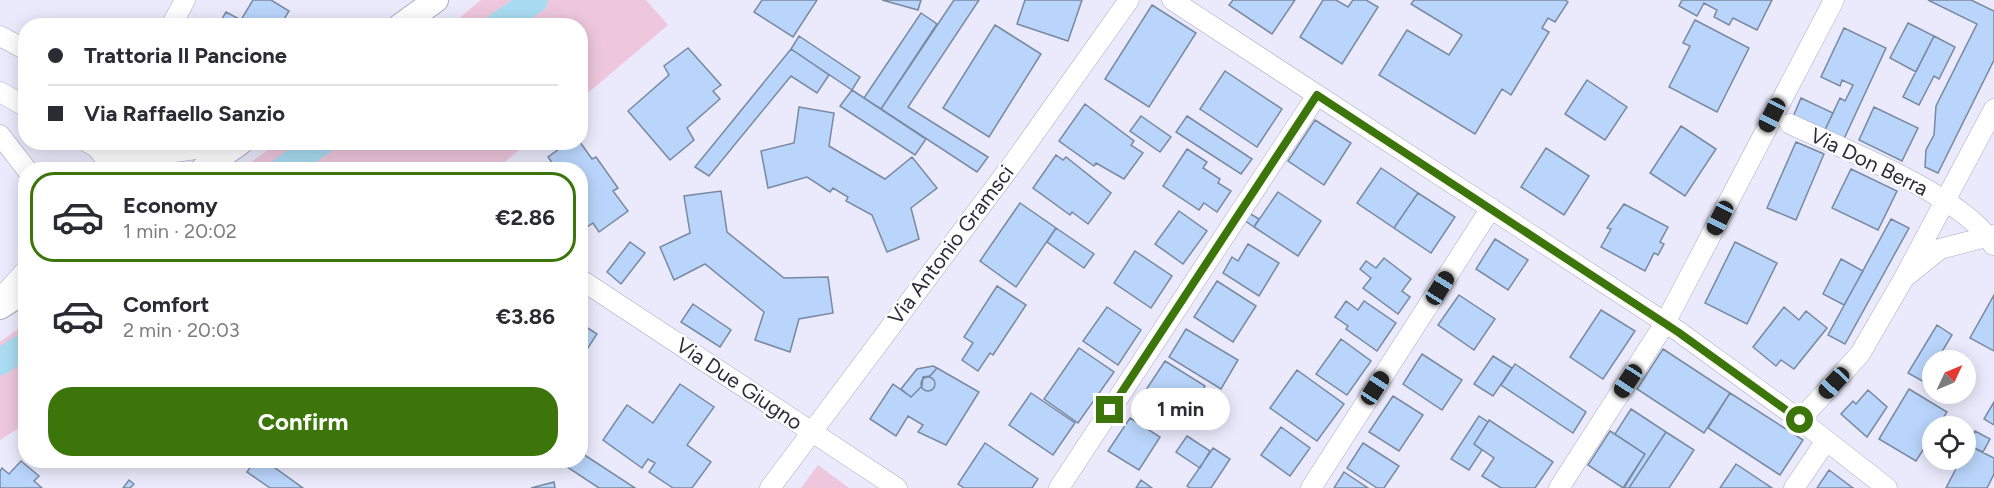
<!DOCTYPE html>
<html lang="en">
<head>
<meta charset="utf-8">
<style>
	:root { --surface:#fff; --page:#f2f2f3; --text:#2b2b33; --muted:#7c7c81; --line:#e1e1e2; --accent:#3c760a }
	body { margin:0; font-family:Figtree,sans-serif; background:var(--page); color:var(--text); height:100vh; display:flex; flex-direction:column; font-size:22px; white-space:nowrap }
	* { box-sizing:border-box; margin:0 }
	p { font-size:20px; color:var(--muted) }
	.icon { flex:none; width:33px; height:33px; fill:none; stroke:currentColor; stroke-width:2; stroke-linecap:round; stroke-linejoin:round }
	.map { position:relative; flex:1; overflow:hidden }
	.drawer { position:absolute; left:18px; top:162px; width:570px; height:306px; display:flex; flex-direction:column; background:var(--surface); border-radius:24px; box-shadow:0 3px 15px #0003 }
	.drawer>* { flex:none }
	.top-card { position:absolute; left:18px; top:18px; width:570px; height:132px; border-radius:24px; box-shadow:0 3px 15px #0003; display:grid; align-content:center; height:132px; padding:0 30px; background:var(--surface) }
	.needle { width:39px; rotate:46deg }
	.tools { position:absolute; left:1922px; top:350px; display:grid; gap:12px }
	.tools a { display:grid; place-items:center; width:54px; height:54px; border-radius:50%; background:var(--surface); box-shadow:0 3px 15px #0003; font-size:30px }
	.end { position:absolute; width:27px; height:27px; margin:-14px; border:8px solid #3c760a; background:#fff; box-shadow:0 0 0 3px #fff }
	.from { border-radius:50% }
	.bubble { position:absolute; height:42px; border-radius:21px; background:var(--surface); box-shadow:0 3px 15px #0003; font-size:20px; font-weight:700; line-height:42px; text-align:center }
	.car { position:absolute; width:18px; height:36px; margin:-18px -9px; border-radius:8px; box-shadow:0 0 4px 2px #0007; background:linear-gradient(#222 24%,#8ab4d8 0 40%,#222 0 76%,#8ab4d8 0 86%,#222 0) }
	.top-card b { display:flex; align-items:center; gap:21px; height:57px; font-size:22px }
	.top-card b+b { border-top:2px solid var(--line) }
	.top-card i { width:15px; height:15px; background:var(--text) }
	ul { padding:10px 0 0; list-style:none }
	li { display:flex; align-items:center; gap:18px; height:90px; margin:0 12px 9px; padding:0 18px; border:3px solid transparent; border-radius:24px }
	li div { flex:1 }
	li b { display:block; font-size:22px }
	li em { font-style:normal; font-weight:700 }
	li.current { border-color:var(--accent) }
	li>.icon { width:54px; height:54px; stroke-width:1.5 }
	.button { display:flex; gap:12px; margin-top:auto; padding:12px 30px }
	.button a { flex:1; height:69px; border-radius:24px; background:var(--accent); color:#fff; font-size:24px; font-weight:700; line-height:69px; text-align:center }
	.map>svg:first-child { display:block }
	.green { fill:#eec7dc }
	.lines { fill:none; stroke-linecap:round; stroke-linejoin:round }
	.canal { stroke:#a9dcf1; stroke-width:26 }
	.building { fill:#b9d5fb; stroke:#7889a0; stroke-width:1.5 }
	.minor-casing { stroke:#a9aac5; stroke-width:21 }
	.tertiary-casing { stroke:#a9aac5; stroke-width:26 }
	.minor { stroke:#fff; stroke-width:20 }
	.tertiary { stroke:#fff; stroke-width:24 }
	.route { stroke:#3c760a; stroke-width:8 }
	.labels { text-anchor:middle; stroke-width:4.5; stroke-linejoin:round; paint-order:stroke }
	.street-label { font-size:21px; fill:#2d2d38; stroke:#fff }
</style>
</head>
<body>
<div class="map">
<svg width="1994" height="488" viewBox="0 0 1994 488">
	<rect width="100%" height="100%" fill="#eaeafc"/>
	<path class="green" d="M481 0H646L668 25 581 99 580 26 451 25Z
		M278 143V142L528 143 496 169H241Z
		M25 324V424L0 440V342Z
		M818 465 849 488H801Z"/>
	<g class="lines">
		<path class="canal" d="M497 26 535 0
			M282 170 322 142
			M0 362 26 345"/>
	</g>
	<path class="building" d="M253 0H271L289 11 280 26H218L226 12 241 20Z
		M762 0H817L793 37 754 12Z
		M882 0H921L918 10Z
		M954 0H979L908 107 988 157 977 172 881 109Z
		M1025 0H1082L1068 41 1017 24Z
		M1233 0H1295L1272 34 1229 5Z
		M1323 0H1336L1348 7 1353 0H1366L1378 7 1342 64 1300 37Z
		M1414 0H1565L1568 2 1555 22 1548 18 1542 28 1549 32 1511 95 1502 89 1475 134 1379 75 1407 30 1449 55 1462 35 1411 4Z
		M1682 0H1772L1757 30 1733 18 1729 25 1714 17 1717 10 1704 3 1697 16 1679 6Z
		M1928 0H1971L1994 11V60L1938 173 1925 167 1926 150 1934 135 1936 106 1977 24Z
		M1152 5 1196 33 1149 107 1105 79Z
		M921 13 937 24 881 109 864 98Z
		M1695 20 1749 48 1717 112 1669 87 1690 46 1683 43Z
		M1908 23 1934 36 1916 72 1890 58Z
		M995 25 1041 54 989 137 943 108Z
		M1844 28 1886 48 1843 141 1824 132 1840 98 1845 101 1853 85 1842 80 1840 86 1821 77Z
		M799 36 860 77 852 90 791 49Z
		M1934 36 1955 47 1939 79 1934 76 1919 105 1903 97Z
		M688 48 721 85 713 91 720 99 687 128 694 140 670 160 628 111 669 75 664 66Z
		M791 49 829 75 817 93 791 76 709 176 695 167Z
		M1225 71 1282 109 1257 147 1200 109Z
		M1587 80 1627 107 1605 140 1565 114Z
		M852 90 926 139 915 155 840 106Z
		M1801 98 1833 113 1824 132 1793 117Z
		M1085 104 1134 141 1131 145 1143 153 1124 179 1096 163 1094 166 1059 141Z
		M799 107 834 113 829 146 885 179 912 157 937 188 911 208 919 239 887 252 872 215 846 201 848 197 833 188 830 192 807 177 768 188 761 151 794 143Z
		M1874 107 1918 128 1902 161 1859 140Z
		M1141 116 1171 137 1160 152 1130 131Z
		M1187 116 1252 159 1241 174 1176 132Z
		M1315 120 1351 143 1324 185 1288 161Z
		M1681 126 1716 149 1685 196 1650 173Z
		M569 142H580L592 159 596 157 618 188 613 191 628 211 599 232 593 223 584 229 580 223V170H546L553 164 548 157Z
		M1796 142 1824 154 1796 220 1767 208Z
		M1546 148 1589 176 1564 215 1521 187Z
		M1187 149 1207 162 1203 168 1220 179 1218 183 1231 191 1217 212 1204 203 1199 210 1163 186Z
		M1056 155 1063 160 1066 157 1111 193 1088 224 1072 212 1070 215 1033 188Z
		M1381 168 1418 193 1394 228 1357 203Z
		M1851 169 1897 191 1878 230 1832 208Z
		M721 191 727 232 784 278 828 277 833 313 799 319 790 352 755 340 764 312 705 264 674 280 660 247 690 233 684 196Z
		M1278 192 1321 221 1298 256 1254 227Z
		M1418 193 1455 217 1431 253 1394 228Z
		M1020 203 1056 228 1016 287 980 261Z
		M1624 204 1668 227 1660 242 1664 244 1658 255 1654 253 1645 271 1601 247 1611 229 1607 228Z
		M1179 211 1207 231 1183 264 1155 244Z
		M1249 213 1259 219 1254 227 1244 220Z
		M1891 219 1909 228 1845 344 1828 335Z
		M1056 228 1094 254 1084 268 1047 242Z
		M1495 239 1528 260 1508 290 1476 269Z
		M630 242 645 253 621 284 607 272Z
		M1735 242 1777 263 1747 324 1705 303Z
		M1248 244 1279 263 1259 296 1223 273 1232 257 1238 261Z
		M1135 251 1172 276 1151 308 1114 283Z
		M1384 258 1411 279 1402 291 1410 297 1398 314 1363 288 1371 278 1360 269 1366 261 1376 268Z
		M1841 259 1863 271 1844 305 1823 294Z
		M1217 281 1256 306 1233 342 1194 317Z
		M997 286 1026 305 993 355 990 353 978 371 962 360 973 343 964 337Z
		M1459 295 1495 319 1474 350 1438 325Z
		M1994 295V351L1970 338Z
		M1346 301 1358 310 1364 301 1396 323 1377 351 1346 329 1348 326 1335 317Z
		M693 304 731 330 720 347 681 322Z
		M1107 307 1141 330 1118 365 1083 341Z
		M1784 307 1799 320 1806 311 1827 328 1794 369 1781 360 1776 366 1753 347Z
		M1601 310 1635 331 1603 379 1570 357Z
		M580 323 597 334 580 360Z
		M1937 325 1952 335 1937 360H1932V368L1924 382 1908 373Z
		M1186 329 1238 360 1221 389 1169 357Z
		M1341 339 1371 361 1347 395 1316 374Z
		M1079 348 1114 372 1078 423 1044 399Z
		M1663 349 1730 393 1704 433 1637 389Z
		M1422 354 1462 380 1442 410 1403 384Z
		M1493 356 1512 368 1493 396 1474 384Z
		M1165 361 1205 386 1181 425 1140 399Z
		M1515 364 1586 412 1573 433 1501 385Z
		M933 366 937 368 930 376 923 377 922 386 911 397 901 389 917 369Z
		M937 368 979 392 946 445 918 432 923 425 908 416 896 436 870 419 893 384 911 397 922 386 923 377 930 376Z
		M1297 370 1344 404 1317 441 1270 408Z
		M921 384a7 7 0 1 1 14 0a7 7 0 1 1-14 0Z
		M680 384 714 407 687 445 711 462 692 488H673L649 472 655 463 648 459 642 468 603 440 627 405 653 423Z
		M1909 389 1947 412 1938 426H1932V436L1916 461 1879 439Z
		M1868 390 1887 407 1867 437 1841 414 1853 401 1856 404Z
		M1031 393 1075 423 1053 455 1009 425Z
		M1730 393 1803 440 1780 475 1708 428Z
		M1393 396 1423 415 1399 451 1369 432Z
		M1994 402V425L1984 419Z
		M1631 409 1666 432 1629 488H1624L1645 454 1615 434Z
		M1479 416 1488 422 1474 444 1482 450 1469 470 1451 459Z
		M1130 418 1160 437 1139 470 1108 451Z
		M1489 420 1553 462 1535 488H1501L1482 476 1494 458 1474 444Z
		M1281 427 1310 448 1290 476 1261 455Z
		M1610 431 1645 454 1623 488 1588 465Z
		M1975 431 1990 439 1983 452 1968 445Z
		M1666 432 1694 450 1669 488H1629Z
		M1187 436 1210 451 1200 468 1176 452Z
		M985 443 1038 479 1032 488H964L958 484Z
		M1363 443 1399 466 1384 488H1377L1347 468Z
		M1968 445 1994 458V474L1987 488H1946L1961 459H1965Z
		M1213 448 1230 459 1211 488H1190L1187 486Z
		M580 452 635 488H599L561 463 580 460Z
		M255 460H264L303 488H270L247 472Z
		M21 461 39 476 34 481 42 488H0V471L2 468 9 474Z
		M1736 464 1772 488H1720Z
		M1829 470 1853 488H1854H1817Z
		M1344 472 1368 488H1334Z
		M129 480 134 484 130 488H123Z
		M1141 480 1152 488H1136Z
		M554 482 555 488H531Z"/>
	<g class="lines">
		<defs>
			<path id="minor" d="M1172 0 1678 331 1800 420 1887 488
				M171 26 185 0
				M0 36 26 50
				M0 92 26 107
				M1994 109 1904 278 1940 249 1994 235
				M1790 124C1841 148 1967 197 1993 245
				M0 135 27 170
				M87 142C125 166 195 149 237 142
				M97 148 115 170
				M580 279 897 488
				M0 299 26 270
				M1800 420 1860 354 1904 278
				M770 488 1014 162 1129 0
				M1059 488 1317 95
				M1311 488 1491 208
				M1559 488 1665 323 1834 0
				M1794 488 1826 441"/>
			<path id="tertiary" d="M400 26 436 0
				M202 170 241 142
				M0 307 26 290"/>
		</defs>
		<use href="#minor" class="minor-casing"/>
		<use href="#tertiary" class="tertiary-casing"/>
		<use href="#minor" class="minor"/>
		<use href="#tertiary" class="tertiary"/>
	</g>
	<g class="lines">
		<path class="route" d="M1110 410 1317 95 1678 332 1800 420"/>
	</g>
	<g class="labels">
		<g class="street-label">
			<text transform="translate(1869 162) rotate(26)" y="7">Via Don Berra</text>
			<text transform="translate(951 245) rotate(-53)" y="7">Via Antonio Gramsci</text>
			<text transform="translate(739 384) rotate(34)" y="7">Via Due Giugno</text>
		</g>
	</g>
</svg>
<div class="tools">
<a><svg class="needle" viewBox="-14 -14 28 28"><path d="M0-13l5 13h-10z" fill="#e53935"/><path d="M0 13l5-13h-10z" fill="#7c7c81"/></svg></a>
<a><svg class="icon" aria-label="locate" viewBox="0 0 24 24"><circle cx="12" cy="12" r="6"/><path d="M12 2v4M12 18v4M2 12h4M18 12h4"/></svg></a>
</div>
<i class="end from" style="left:1800px;top:420px"></i>
<i class="end" style="left:1110px;top:410px"></i>
<div class="bubble" style="left:1131px;top:388px;width:99px">1 min</div>
<i class="car" style="left:1772px;top:115px;rotate:207deg"></i>
<i class="car" style="left:1720px;top:218px;rotate:207deg"></i>
<i class="car" style="left:1440px;top:288px;rotate:32deg"></i>
<i class="car" style="left:1628px;top:381px;rotate:213deg"></i>
<i class="car" style="left:1834px;top:383px;rotate:223deg"></i>
<i class="car" style="left:1375px;top:388px;rotate:33deg"></i>
<div class="top-card">
<b><i class="from"></i>Trattoria Il Pancione</b>
<b><i></i>Via Raffaello Sanzio</b>
</div>
<section class="drawer">
<ul>
<li class="current"><svg class="icon" aria-label="car" viewBox="0 0 24 24"><path d="M5 17H2v-5l4-1 3-4h7l3 4 3 1v5h-3M9 17h6M6 11h13"/><circle cx="7" cy="17" r="2"/><circle cx="17" cy="17" r="2"/></svg><div><b>Economy</b><p>1 min · 20:02</p></div><em>€2.86</em></li>
<li><svg class="icon" aria-label="car" viewBox="0 0 24 24"><path d="M5 17H2v-5l4-1 3-4h7l3 4 3 1v5h-3M9 17h6M6 11h13"/><circle cx="7" cy="17" r="2"/><circle cx="17" cy="17" r="2"/></svg><div><b>Comfort</b><p>2 min · 20:03</p></div><em>€3.86</em></li>
</ul>
<div class="button"><a>Confirm</a></div>
</section>
</div>
</body>
</html>
